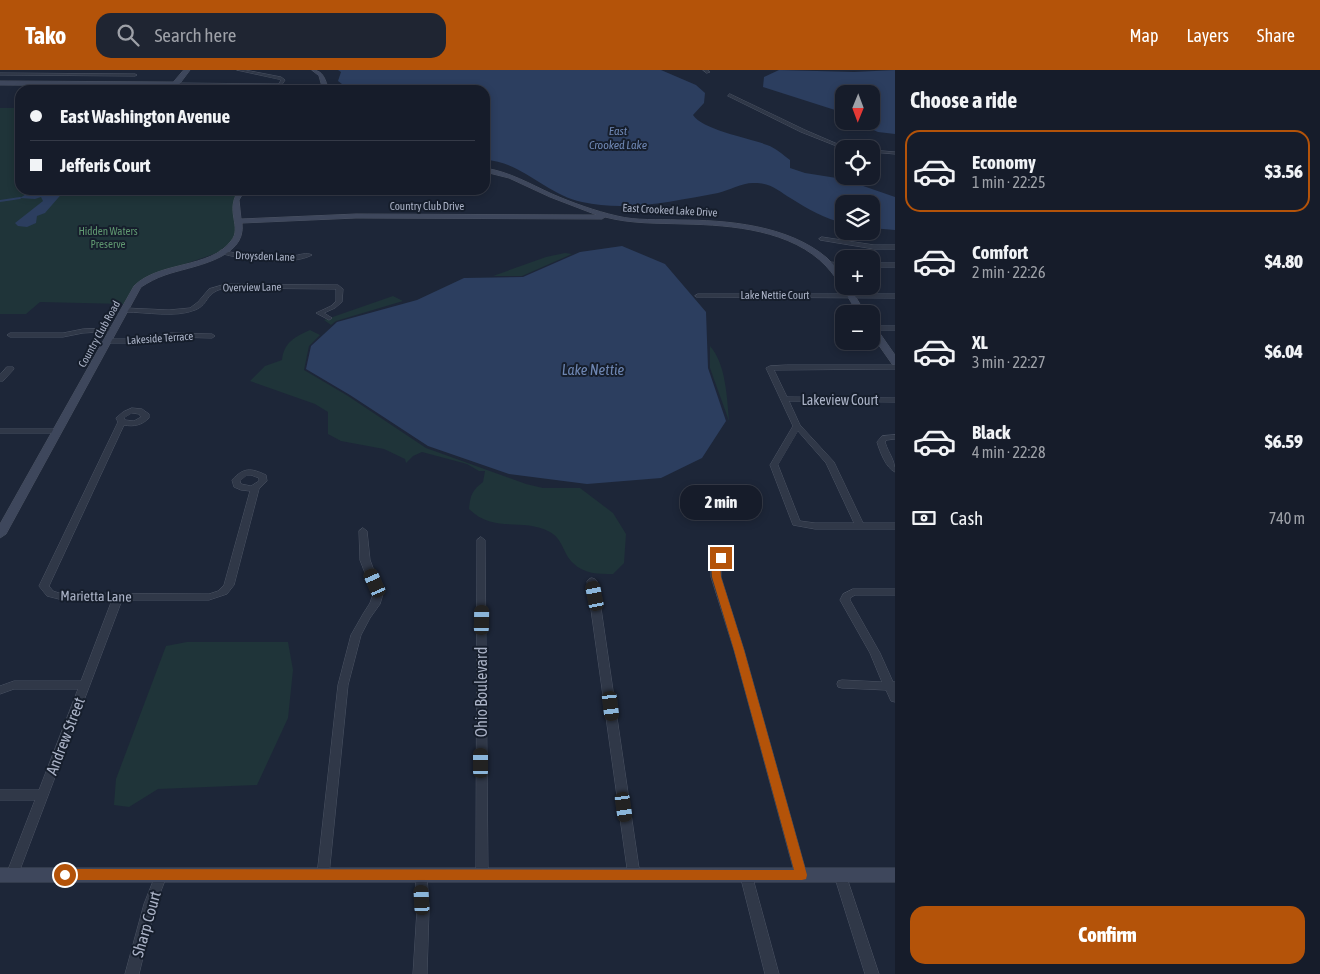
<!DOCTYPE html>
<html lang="en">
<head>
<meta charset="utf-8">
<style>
	:root { --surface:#161c2a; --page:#1f2532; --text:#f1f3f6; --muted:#9ea1a8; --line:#353a47; --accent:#b45309 }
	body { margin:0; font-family:"Asap Condensed",sans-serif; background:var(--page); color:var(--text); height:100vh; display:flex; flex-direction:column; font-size:19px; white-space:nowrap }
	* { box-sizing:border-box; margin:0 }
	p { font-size:16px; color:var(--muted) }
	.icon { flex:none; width:28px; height:28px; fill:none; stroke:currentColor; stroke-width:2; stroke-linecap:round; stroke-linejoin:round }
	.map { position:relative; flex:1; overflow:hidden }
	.drawer { display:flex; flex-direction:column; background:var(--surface); width:425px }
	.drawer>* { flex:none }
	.guide { position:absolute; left:15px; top:15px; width:475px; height:110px; border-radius:15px; box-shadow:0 2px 8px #0003,0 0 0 1px var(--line); display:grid; align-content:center; height:110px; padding:0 15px; background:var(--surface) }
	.needle { width:32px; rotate:181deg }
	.buttons { position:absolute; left:835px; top:15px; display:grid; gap:10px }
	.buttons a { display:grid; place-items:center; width:45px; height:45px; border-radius:10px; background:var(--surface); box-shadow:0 2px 8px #0003,0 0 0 1px var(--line); font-size:25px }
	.end { position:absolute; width:22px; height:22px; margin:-11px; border:6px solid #b45309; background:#fff; box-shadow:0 0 0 2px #fff }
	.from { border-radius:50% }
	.bubble { position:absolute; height:35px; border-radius:15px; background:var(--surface); box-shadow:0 2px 8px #0003,0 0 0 1px var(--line); font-size:16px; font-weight:800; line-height:35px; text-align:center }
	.car { position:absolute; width:15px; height:30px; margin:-15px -8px; border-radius:6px; box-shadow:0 0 4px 1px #0007; background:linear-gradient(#222 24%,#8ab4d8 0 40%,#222 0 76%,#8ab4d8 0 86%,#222 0) }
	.guide b { display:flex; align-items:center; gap:18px; height:48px; font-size:19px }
	.guide b+b { border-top:1px solid var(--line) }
	.guide i { width:12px; height:12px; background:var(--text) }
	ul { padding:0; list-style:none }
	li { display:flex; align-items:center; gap:15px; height:82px; margin:0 10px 8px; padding:0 5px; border:2px solid transparent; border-radius:15px }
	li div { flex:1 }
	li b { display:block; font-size:19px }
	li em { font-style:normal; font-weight:800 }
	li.selected { border-color:var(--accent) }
	li>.icon { width:45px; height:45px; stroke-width:1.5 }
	h2 { padding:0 15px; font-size:22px; line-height:60px }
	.pay { display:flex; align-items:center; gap:12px; height:55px; padding:0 15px; font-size:19px }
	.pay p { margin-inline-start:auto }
	.primary-button { display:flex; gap:10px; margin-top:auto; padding:10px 15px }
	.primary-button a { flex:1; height:58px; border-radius:15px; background:var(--accent); color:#fff; font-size:20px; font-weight:800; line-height:58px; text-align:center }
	header { display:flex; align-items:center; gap:30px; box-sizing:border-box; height:70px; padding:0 25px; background:var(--accent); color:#fff }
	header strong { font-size:24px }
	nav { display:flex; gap:28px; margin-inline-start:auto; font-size:18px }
	.search { width:350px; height:45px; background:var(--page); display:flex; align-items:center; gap:12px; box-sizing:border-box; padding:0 18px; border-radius:15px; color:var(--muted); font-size:19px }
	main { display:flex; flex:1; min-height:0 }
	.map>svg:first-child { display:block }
	.green { fill:#1f3439 }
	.water { fill:#2c3e5f }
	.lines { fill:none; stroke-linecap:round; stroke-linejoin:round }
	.stream { stroke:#2c3e5f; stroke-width:2 }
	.street-casing { stroke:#4b5363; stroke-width:1 }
	.secondary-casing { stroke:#4b5363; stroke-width:1 }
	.street { fill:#303848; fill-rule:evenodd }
	.secondary { fill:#3e475c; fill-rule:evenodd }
	.route { fill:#b45309 }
	.labels { text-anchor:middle; stroke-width:4; stroke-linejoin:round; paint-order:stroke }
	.far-street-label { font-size:11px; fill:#aab2c6; stroke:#161e2c }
	.far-park-label { font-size:11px; fill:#609871; stroke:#161e2c }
	.far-water-label { font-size:12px; font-style:italic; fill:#6e86b2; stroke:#161e2c }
	.street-label { font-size:14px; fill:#aab2c6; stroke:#161e2c }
	.water-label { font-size:15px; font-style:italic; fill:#6e86b2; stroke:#161e2c }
	.near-street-label { font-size:16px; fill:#aab2c6; stroke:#161e2c }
</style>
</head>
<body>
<header>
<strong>Tako</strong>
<div class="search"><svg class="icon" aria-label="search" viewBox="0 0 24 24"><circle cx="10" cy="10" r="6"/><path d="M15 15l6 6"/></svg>Search here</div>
<nav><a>Map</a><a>Layers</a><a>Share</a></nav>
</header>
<main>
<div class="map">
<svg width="895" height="904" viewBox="0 0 895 904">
	<rect width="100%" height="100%" fill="#1d2638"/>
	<path class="green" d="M0 38H20V120H240L234 130 237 160 233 171 217 183 147 207 135 216 124 234 40 232 26 244H0Z
		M565 183 572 184 522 206H493L546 187Z
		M393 226 403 231 336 251 331 255 324 250Z
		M310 260 320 265 309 276 304 300 348 326 426 378 526 414 543 418H580L613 443 626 464 624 493 613 504C598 504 584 504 573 493 563 484 563 469 550 462 523 447 494 464 469 439 470 426 472 420 483 412L485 401H479L467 394 422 382 413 386 406 393 405 389 384 379 341 371 328 364V342L315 334 250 311 265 296 282 290C284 272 295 267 310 260Z
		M710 276C726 294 727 328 729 351L710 298Z
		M187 572H288L293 600 288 648 257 715 158 719 129 737 114 735 116 709 166 576Z"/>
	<path class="water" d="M338 0H661L696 15 705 23 704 33 693 45C702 60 750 68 767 75 776 78 783 85 790 90V98L805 103 843 109 895 127V160L871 158V134H844V153C825 149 808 139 792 129 778 121 772 113 755 113 743 112 730 120 718 123 674 131 626 142 582 132 547 125 521 91 485 90V20H350L338 11 341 2Z
		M779 0 854 2 895 0V64L878 62 853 51H871V24H844V45L835 40 763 17 764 7Z
		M33 120H65L45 143 37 146 36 153 27 157 18 156 15 153 43 131 41 127 35 129 20 128Z
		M622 176 665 194 706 242 708 298 726 351 702 388 661 408 587 414 509 404 428 376 350 325 306 299 311 276 337 252 417 230 464 208 523 207 580 182Z"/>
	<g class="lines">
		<path class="stream" d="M0 131 20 128"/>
		<defs>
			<path id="street" d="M237 0H245L281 7 285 10 279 19 277 18 278 16 175 15 173 14 175 13 279 14 281 10Z
				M703 0H708L710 2 707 3Z
				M0 3 135 4 137 5 135 6 0 5Z
				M64 12 67 13 60 20H56Z
				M730 24 805 60 849 79H844L801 62 728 26Z
				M871 80 895 82V84L871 82Z
				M822 167 874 175H895V179H874L820 170 819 169Z
				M222 180C245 186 269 189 293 186 299 185 307 182 312 185 292 196 242 190 220 183V181Z
				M829 192 844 193V197L827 195 826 194Z
				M871 193H895V197H871Z
				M226 214 338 215 343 219 342 232 335 238 324 243 332 248 329 250 316 243 331 236 336 231V219L226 218C204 222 210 234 195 240 176 248 146 242 125 242L122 240 125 238 169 240 190 238 198 232 209 219Z
				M698 224H895V228L696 227 695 226Z
				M871 256H895V260H872Z
				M114 258 116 259V261L83 263 63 267H10L7 265 10 263H63L83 259Z
				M171 263 212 264 215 266 212 268 171 267 139 273H108L105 271 108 269H139Z
				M787 295H895V299L774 300 787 327 895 328V332L789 331 800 355 834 392 863 453H895V459H815L793 455 770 395 793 356 766 298 770 296ZM798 361 826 393 854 453H815L800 451 778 395Z
				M7 297H13L14 299 3 311H0V305Z
				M132 338 142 339 149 344V348C142 355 134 357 124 355L49 516 53 521 59 523 209 524 218 521 224 515 250 421 241 420 234 417 232 410C244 397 251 398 266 405L267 411 259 419 234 515 227 524 209 530H122L18 805 16 809 12 811 8 809 6 805 35 730H0V720H39L78 619H14L0 624V616L14 611H81L112 530 59 529 47 526 39 516 118 352 116 348 123 342ZM132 343 139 344 141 347 134 351 125 350 124 348ZM247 405H251L259 408V411L251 416 241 414 240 411Z
				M0 359H57L61 361 57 363H0Z
				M895 365V369L887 370 885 372C889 385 895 389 895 402 886 398 880 382 877 372L882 366Z
				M363 458 367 461 370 490 383 524 380 534 370 548 361 565 348 615 329 805 327 809 323 811 319 809 317 805 338 615 351 565 363 544 370 533 373 524 360 490 359 461Z
				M481 467 485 470 488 805 486 809 482 811 478 809 476 805 477 470Z
				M721 485 726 488 721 494V507L744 580 807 805 805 809 801 811 797 809 795 805 734 580 711 507V493L718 486Z
				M592 508 595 509 597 511 640 805 638 809 634 811 630 809 628 805 587 511 589 509Z
				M853 519H895V525H855L850 528V530L880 583 893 612H895V632L891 631 886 620 842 618 838 617 837 614 838 611 842 610 882 612 870 583 840 530 843 524Z
				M161 799 165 801 167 805 156 834 139 904H125L144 834 157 801Z
				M421 799 425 801 427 805 429 840 427 904H413L417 840 415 805 417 801Z
				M746 799 750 801 752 805 779 904H765L740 805 742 801Z
				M840 799 844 801 846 805 879 904H865L834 805 836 801Z"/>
			<path id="secondary" d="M184 0H190L175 20H169L172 16 0 15V11L173 12Z
				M312 0C324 0 325 10 329 20H323L319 6Z
				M485 98C510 102 530 114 552 124 573 133 595 141 617 146 637 151 658 149 678 150 727 150 788 155 827 188 835 196 844 205 844 216H849L866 244H858C848 227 839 210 826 196 792 160 732 155 685 154 658 153 632 154 605 147L602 149 356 148 242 153C247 190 190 196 165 205 156 208 149 212 141 217L6 464 0 468V454L134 216C159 191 210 199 231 171 243 157 224 141 239 120H245L239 130 241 149 356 144 597 145 550 127 509 108 485 102Z
				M871 254 874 255 895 285V295L892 294 871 264Z
				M0 798H895V812H0Z"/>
		</defs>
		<use href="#street" class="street-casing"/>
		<use href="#secondary" class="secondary-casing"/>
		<use href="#street" class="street"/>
		<use href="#secondary" class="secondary"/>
	</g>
	<path class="route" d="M721 485 726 488 720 494 721 507 744 580 807 805 806 809 802 810H65L61 808 60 805 61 801 65 799 794 800 734 580 712 507 711 493Z"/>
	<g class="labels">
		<g class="far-street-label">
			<text x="427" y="140">Country Club Drive</text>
			<text transform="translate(670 140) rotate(3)" y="4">East Crooked Lake Drive</text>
			<text transform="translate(265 186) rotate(2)" y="4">Droysden Lane</text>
			<text transform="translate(252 217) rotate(-1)" y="4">Overview Lane</text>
			<text x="775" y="229">Lake Nettie Court</text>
			<text transform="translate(99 264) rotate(-61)" y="4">Country Club Road</text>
			<text transform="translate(160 268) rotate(-4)" y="4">Lakeside Terrace</text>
		</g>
		<g class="far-park-label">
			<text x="108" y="165">Hidden Waters<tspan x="108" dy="13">Preserve</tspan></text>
		</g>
		<g class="far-water-label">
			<text x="618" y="65">East<tspan x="618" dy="14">Crooked Lake</tspan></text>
		</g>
		<g class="street-label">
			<text x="840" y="335">Lakeview Court</text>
			<text transform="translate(96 526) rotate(1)" y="5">Marietta Lane</text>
		</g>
		<g class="water-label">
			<text x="593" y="305">Lake Nettie</text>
		</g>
		<g class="near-street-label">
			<text transform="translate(481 622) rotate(-90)" y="6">Ohio Boulevard</text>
			<text transform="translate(65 666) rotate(-69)" y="6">Andrew Street</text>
			<text transform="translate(146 854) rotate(-74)" y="6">Sharp Court</text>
		</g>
	</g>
</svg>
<div class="buttons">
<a><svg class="needle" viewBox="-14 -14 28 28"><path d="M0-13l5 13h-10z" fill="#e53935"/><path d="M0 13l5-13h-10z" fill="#9ea1a8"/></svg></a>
<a><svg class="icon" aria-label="locate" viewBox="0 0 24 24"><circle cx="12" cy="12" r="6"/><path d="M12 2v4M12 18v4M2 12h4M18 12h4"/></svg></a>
<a><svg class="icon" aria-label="layers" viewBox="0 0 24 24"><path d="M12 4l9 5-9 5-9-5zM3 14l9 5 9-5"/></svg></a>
<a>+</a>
<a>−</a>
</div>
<i class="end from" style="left:65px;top:805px"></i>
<i class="end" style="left:721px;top:488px"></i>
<div class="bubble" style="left:680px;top:415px;width:82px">2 min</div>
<i class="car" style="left:375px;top:513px;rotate:336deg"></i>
<i class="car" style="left:595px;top:526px;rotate:349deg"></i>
<i class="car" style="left:482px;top:550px;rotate:1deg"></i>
<i class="car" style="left:611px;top:636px;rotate:173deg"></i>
<i class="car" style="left:481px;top:693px;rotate:0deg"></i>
<i class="car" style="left:624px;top:737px;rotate:172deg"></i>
<i class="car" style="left:422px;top:830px;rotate:357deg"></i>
<div class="guide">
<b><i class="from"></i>East Washington Avenue</b>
<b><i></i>Jefferis Court</b>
</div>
</div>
<section class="drawer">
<h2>Choose a ride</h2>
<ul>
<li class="selected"><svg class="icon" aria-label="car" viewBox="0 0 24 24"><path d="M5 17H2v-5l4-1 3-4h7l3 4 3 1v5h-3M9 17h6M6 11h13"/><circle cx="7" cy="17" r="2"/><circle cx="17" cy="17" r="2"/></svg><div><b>Economy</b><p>1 min · 22:25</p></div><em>$3.56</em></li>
<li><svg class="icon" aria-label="car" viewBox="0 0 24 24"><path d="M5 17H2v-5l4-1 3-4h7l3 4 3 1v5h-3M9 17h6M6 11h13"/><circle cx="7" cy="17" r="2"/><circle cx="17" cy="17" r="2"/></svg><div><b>Comfort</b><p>2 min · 22:26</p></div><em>$4.80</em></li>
<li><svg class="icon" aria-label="car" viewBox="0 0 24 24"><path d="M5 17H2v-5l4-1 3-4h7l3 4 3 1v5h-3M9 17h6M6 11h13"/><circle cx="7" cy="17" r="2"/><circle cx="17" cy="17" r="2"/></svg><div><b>XL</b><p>3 min · 22:27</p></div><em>$6.04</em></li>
<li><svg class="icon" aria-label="car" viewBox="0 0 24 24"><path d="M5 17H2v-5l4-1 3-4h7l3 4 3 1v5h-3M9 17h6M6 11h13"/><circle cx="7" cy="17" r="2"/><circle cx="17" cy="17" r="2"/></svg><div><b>Black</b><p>4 min · 22:28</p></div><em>$6.59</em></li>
</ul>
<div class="pay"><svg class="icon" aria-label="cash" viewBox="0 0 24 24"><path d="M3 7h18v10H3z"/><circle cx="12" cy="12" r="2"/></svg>Cash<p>740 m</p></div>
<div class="primary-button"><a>Confirm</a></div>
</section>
</main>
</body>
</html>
